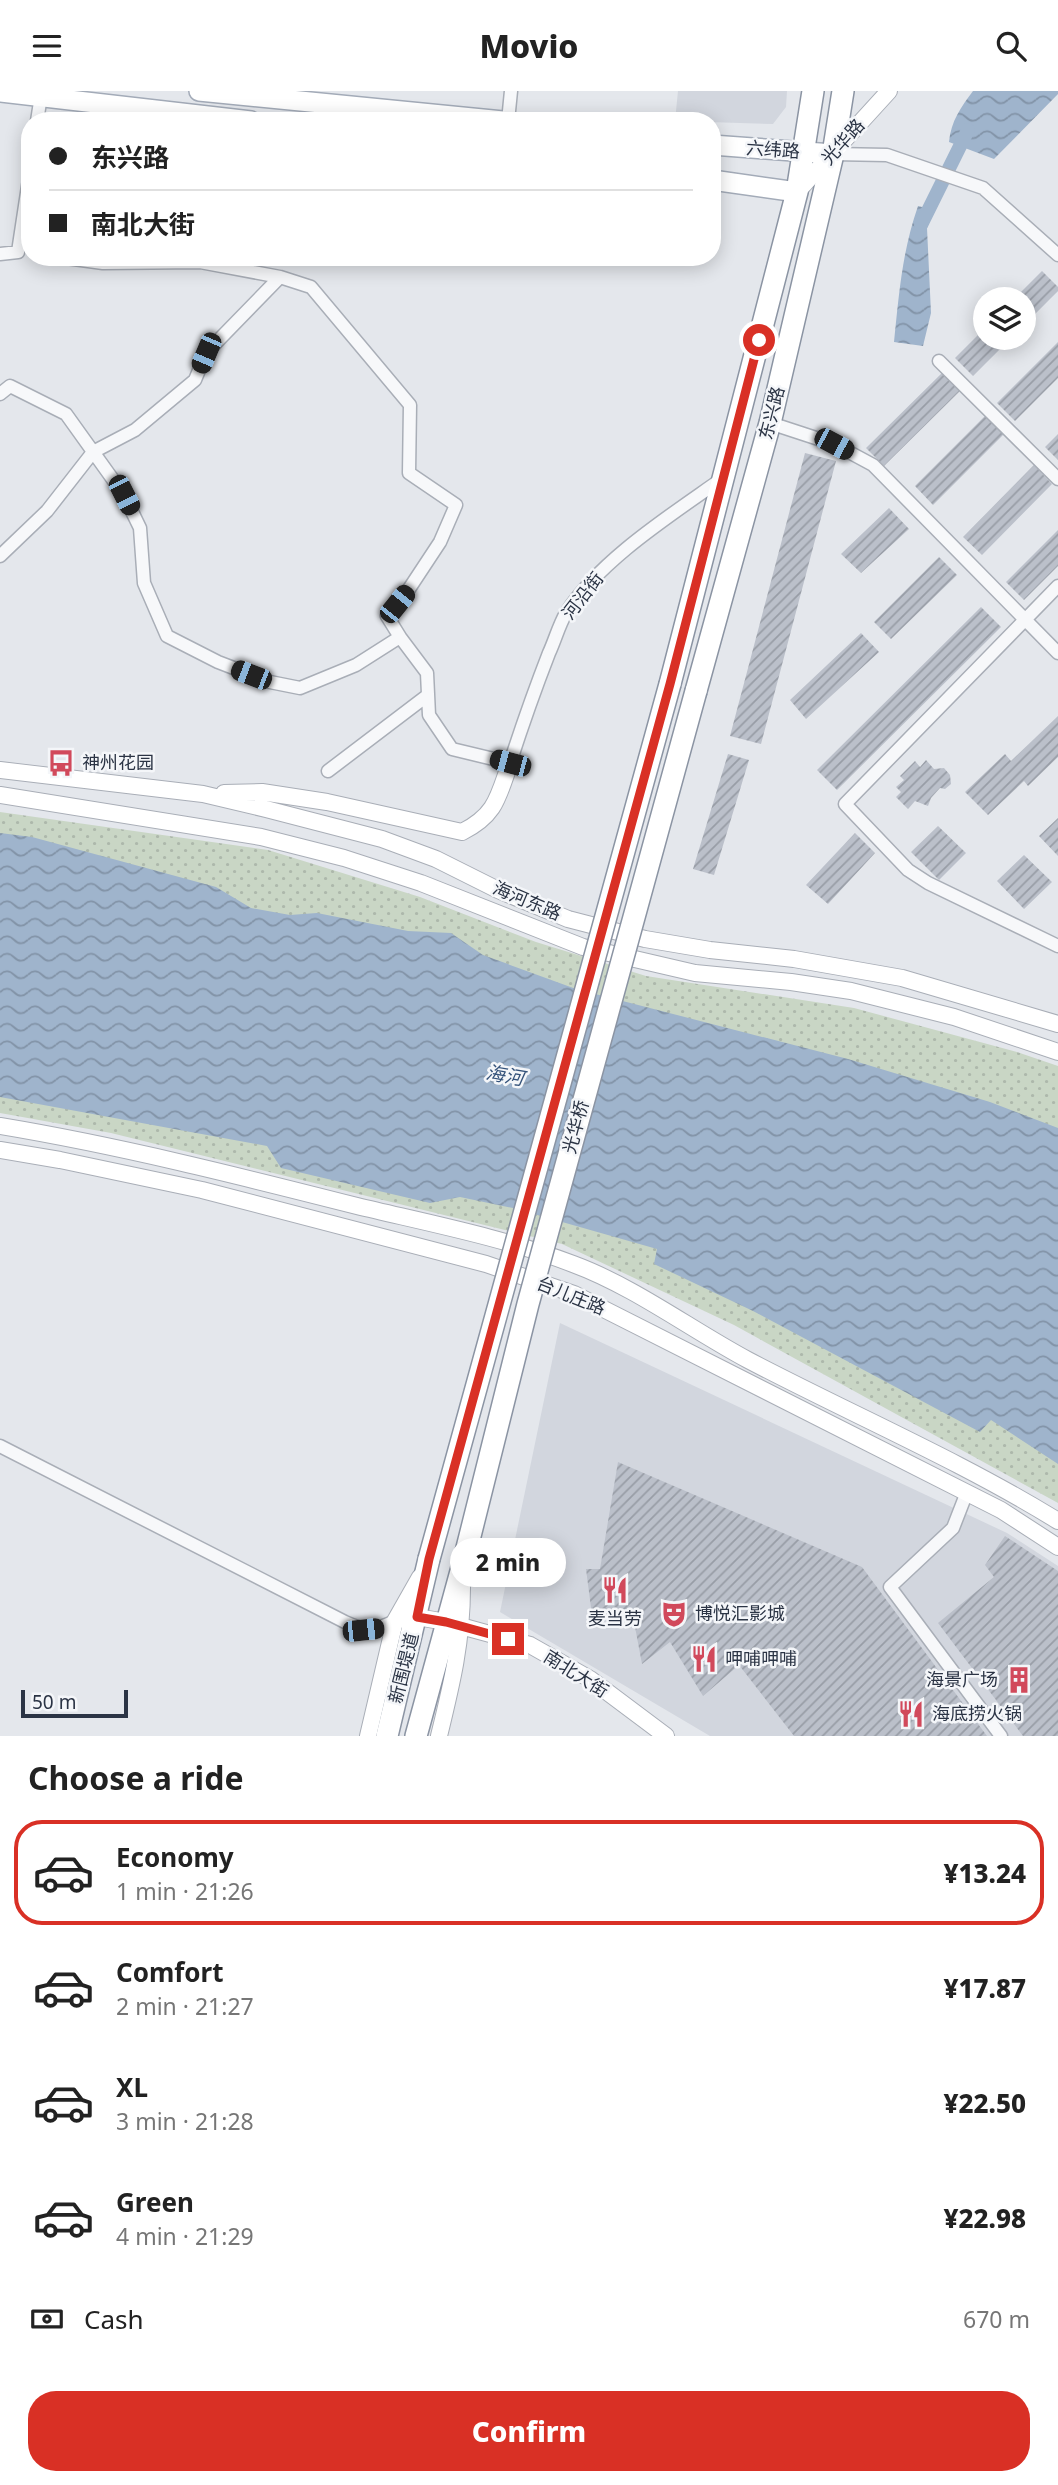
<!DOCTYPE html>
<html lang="en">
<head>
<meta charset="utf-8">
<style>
	:root { --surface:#fff; --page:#f6f6f6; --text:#222; --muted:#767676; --line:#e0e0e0; --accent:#d93025 }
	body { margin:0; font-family:"Noto Sans","Noto Sans SC",sans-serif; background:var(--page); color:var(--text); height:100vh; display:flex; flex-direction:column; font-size:26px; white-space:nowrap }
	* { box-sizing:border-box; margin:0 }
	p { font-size:23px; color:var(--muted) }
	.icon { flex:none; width:38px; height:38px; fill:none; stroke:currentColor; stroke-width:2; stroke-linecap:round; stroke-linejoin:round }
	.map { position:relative; height:1645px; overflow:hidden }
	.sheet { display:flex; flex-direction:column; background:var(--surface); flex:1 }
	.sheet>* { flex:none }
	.hud { position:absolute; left:21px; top:21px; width:700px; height:154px; border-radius:28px; box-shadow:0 4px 18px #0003; display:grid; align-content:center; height:154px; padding:0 28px; background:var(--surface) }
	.controls { position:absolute; left:973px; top:196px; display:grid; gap:14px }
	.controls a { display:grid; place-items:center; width:63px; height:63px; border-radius:50%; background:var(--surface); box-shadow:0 4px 18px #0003; font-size:35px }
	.scale { position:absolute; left:21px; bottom:18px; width:107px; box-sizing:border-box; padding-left:7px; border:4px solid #2b3445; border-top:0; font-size:19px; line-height:24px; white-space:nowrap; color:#2b3445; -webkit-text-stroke:5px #f4f6f9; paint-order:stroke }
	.end { position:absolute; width:32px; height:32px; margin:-16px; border:9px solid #d93025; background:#fff; box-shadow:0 0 0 4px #fff }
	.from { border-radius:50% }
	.bubble { position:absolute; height:49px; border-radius:24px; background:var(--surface); box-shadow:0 4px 18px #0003; font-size:23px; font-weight:800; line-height:49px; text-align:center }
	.car { position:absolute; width:21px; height:42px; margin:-21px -10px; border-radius:9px; box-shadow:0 0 5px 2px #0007; background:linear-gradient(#222 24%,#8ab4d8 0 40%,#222 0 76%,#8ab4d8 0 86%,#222 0) }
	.hud b { display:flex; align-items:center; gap:24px; height:66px; font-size:26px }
	.hud b+b { border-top:2px solid var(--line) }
	.hud i { width:18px; height:18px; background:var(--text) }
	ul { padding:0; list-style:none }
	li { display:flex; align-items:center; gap:21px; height:105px; margin:0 14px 10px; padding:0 14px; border:4px solid transparent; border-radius:28px }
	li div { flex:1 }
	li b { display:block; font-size:26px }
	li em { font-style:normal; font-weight:800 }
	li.selected { border-color:var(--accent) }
	li>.icon { width:63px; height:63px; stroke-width:1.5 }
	h2 { padding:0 28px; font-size:32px; line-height:84px }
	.pay { display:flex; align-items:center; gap:18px; height:77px; padding:0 28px; font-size:26px }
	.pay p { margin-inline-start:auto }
	.button { display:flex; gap:14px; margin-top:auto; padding:14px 28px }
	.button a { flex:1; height:80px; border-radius:28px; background:var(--accent); color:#fff; font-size:28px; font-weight:800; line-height:80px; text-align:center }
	header { display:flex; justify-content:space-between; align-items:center; height:91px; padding:0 28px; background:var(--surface); font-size:32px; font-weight:800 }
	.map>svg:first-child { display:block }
	.built { fill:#d2d6de }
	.park { fill:url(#park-dots) }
	.water { fill:url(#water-waves) }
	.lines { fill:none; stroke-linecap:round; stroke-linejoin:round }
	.canal { stroke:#9fb4cc; stroke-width:14 }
	.building { fill:url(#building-hatch) }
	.street-casing { stroke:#a9aeb7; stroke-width:15 }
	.secondary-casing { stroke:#a9aeb7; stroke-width:18 }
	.primary-casing { stroke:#a3abb8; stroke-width:22 }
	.highway-casing { stroke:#8b94a3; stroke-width:24 }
	.street { stroke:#f7f8fa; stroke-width:12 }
	.secondary { stroke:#fff; stroke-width:16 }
	.primary { stroke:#fff; stroke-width:19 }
	.highway { stroke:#fff; stroke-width:21 }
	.highway-bridge-casing { stroke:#8b94a3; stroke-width:24; stroke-linecap:butt }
	.highway-bridge { stroke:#fff; stroke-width:21 }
	.route { stroke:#d93025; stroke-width:9 }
	.labels { text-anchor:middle; stroke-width:5; stroke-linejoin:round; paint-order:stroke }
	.street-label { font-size:18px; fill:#2b3445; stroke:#f4f6f9 }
	.poi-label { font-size:18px; fill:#2b3445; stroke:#f4f6f9; text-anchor:start }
	.water-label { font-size:19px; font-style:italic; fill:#34527a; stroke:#f4f6f9 }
</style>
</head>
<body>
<header><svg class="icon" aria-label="menu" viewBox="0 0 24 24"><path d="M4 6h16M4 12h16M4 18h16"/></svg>Movio<svg class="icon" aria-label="search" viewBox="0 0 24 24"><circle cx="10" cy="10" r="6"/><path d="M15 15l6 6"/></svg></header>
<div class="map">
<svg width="1058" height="1645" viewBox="0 0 1058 1645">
	<defs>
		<pattern id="park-dots" width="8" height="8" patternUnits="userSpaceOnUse" patternTransform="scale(1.75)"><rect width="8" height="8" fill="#c9d6c5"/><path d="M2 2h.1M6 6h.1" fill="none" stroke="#adb8ab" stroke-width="1.8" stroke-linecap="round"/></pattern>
		<pattern id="water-waves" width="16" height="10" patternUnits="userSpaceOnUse" patternTransform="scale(1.75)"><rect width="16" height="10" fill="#9fb4cc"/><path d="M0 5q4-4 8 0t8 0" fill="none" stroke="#8293a7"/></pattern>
		<pattern id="building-hatch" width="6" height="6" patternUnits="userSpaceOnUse" patternTransform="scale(1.75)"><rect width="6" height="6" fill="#bbc0ca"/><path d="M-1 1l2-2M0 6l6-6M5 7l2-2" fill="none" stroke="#989da6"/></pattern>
	</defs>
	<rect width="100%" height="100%" fill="#e4e7ec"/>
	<path class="built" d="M678 0H787L786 16 773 33 675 30Z
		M560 1232 1007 1442 1058 1475V1645H710L500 1521Z"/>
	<path class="park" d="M0 721 268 759 420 806 536 851 646 885 854 917 1017 961 1058 975V1412L734 1234 562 1153 111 1042 0 1022Z"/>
	<path class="water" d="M973 0H1058V3L994 68 949 51C951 30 961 16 973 0Z
		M918 115 934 119 927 137 931 222 923 255 894 251C899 203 902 161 918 115Z
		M0 742 32 746 216 796 251 817 290 824 317 822 408 840 451 842 483 864 576 898 848 968 990 1011 1058 1037V1373L991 1329 980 1341 753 1220 654 1173 657 1158 513 1117 460 1106 430 1112 281 1077 267 1055 0 1006Z"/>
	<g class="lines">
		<path class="canal" d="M921 134 968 39"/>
	</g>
	<path class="building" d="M1042 180 1058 196V200L1024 234V208H1014Z
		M985 237V247H1011L973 285 955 267Z
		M1058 251V287L1015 330 997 312Z
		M944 280 962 298 884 375 866 357Z
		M986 324 1004 343 933 414 915 395Z
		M1058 343V369L1045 356Z
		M805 362 836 370 761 653 730 645Z
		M1034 374 1052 393 982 464 963 446Z
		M889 417 909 438 861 482 841 463Z
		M1058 439V475L1024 509 1006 491Z
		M939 466 957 484 891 548 874 531Z
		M981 516 1001 536 837 699 817 679Z
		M861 542 879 561 806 628 790 609Z
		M1058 625V666L1028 695 1024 690 988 724 965 701 1005 663 1011 670Z
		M728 663 749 669 714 784 693 778Z
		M926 669 934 678 944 677 950 684 951 693 945 698 940 697 931 707 928 715 915 710 908 718 896 706 901 701 896 696 904 689 900 685 915 670 920 676Z
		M1058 727V765L1039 745Z
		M938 735 966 762 939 789 911 761Z
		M855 742 875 762 828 813 806 794Z
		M1024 764 1052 791 1024 818 997 790Z
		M618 1371 862 1476 987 1645H794L739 1574 703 1605 670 1551 642 1573 632 1520 593 1532 586 1478H600Z
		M1005 1445 1058 1480V1645H1023L938 1532 994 1486 985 1474Z"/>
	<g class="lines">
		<defs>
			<path id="street" d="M37 30 41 5
				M508 30 511 0
				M833 63 887 64 983 97 1058 164
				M0 163 18 161 30 82
				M59 166 103 172 200 171 280 186 311 196 410 314 409 382 456 414 440 451 407 501 387 525 400 546
				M939 270 1058 388
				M0 303 10 295 66 323 124 404 140 437 144 492 167 545 218 571 270 591 300 597 356 574 400 546 427 582 429 624 452 658 510 672C522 635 535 598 549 562 555 549 559 534 566 522 601 468 671 424 723 387
				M770 332 834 353 873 374 1058 562
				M0 465 47 420 93 361 135 339 195 289 206 262 280 186
				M1058 495 845 713 908 779 928 792 1058 855
				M328 680 428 604
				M0 1355 345 1531C367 1541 374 1540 395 1530
				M967 1401 953 1437 890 1496 1001 1645"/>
			<path id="secondary" d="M797 101 889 0
				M0 679 203 703 266 718 382 748 436 768 498 799 568 828 645 848 710 859 794 868 902 887 1058 933
				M224 702 262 701 327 711 462 741C496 724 498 706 510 672
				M0 704 261 746 344 767 421 792 583 856 695 882 791 891 851 900 954 926 1058 961
				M0 1035C120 1055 239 1085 357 1115 428 1132 505 1147 573 1173 635 1196 690 1238 748 1269 851 1323 959 1369 1058 1430
				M0 1059 60 1069 202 1099 486 1173 574 1203 1001 1419 1058 1456
				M395 1530 417 1526 446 1531 530 1554 590 1588 666 1645
				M368 1645 395 1530 420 1486
				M439 1645C452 1592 462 1551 462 1496"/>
			<path id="primary" d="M199 0 503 30
				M0 1 251 30
				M712 54 833 63
				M712 89 797 101"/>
			<path id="highway" d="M670 593 797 101 813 0
				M696 600 770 332 833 63 843 0
				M387 1645 429 1468
				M416 1645 463 1473"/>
		</defs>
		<use href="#street" class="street-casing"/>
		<use href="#secondary" class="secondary-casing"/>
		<use href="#primary" class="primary-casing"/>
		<use href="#highway" class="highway-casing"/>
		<use href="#street" class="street"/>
		<use href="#secondary" class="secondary"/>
		<use href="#primary" class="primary"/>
		<use href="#highway" class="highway"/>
		<defs>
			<path id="highway-bridge" d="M429 1468 670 593
				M463 1473 528 1213 696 600"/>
		</defs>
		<use href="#highway-bridge" class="highway-bridge-casing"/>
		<use href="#highway-bridge" class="highway-bridge"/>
	</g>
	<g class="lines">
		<path class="route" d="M508 1548 446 1531 417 1526 429 1468 670 593 759 249"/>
	</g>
	<defs>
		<symbol id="bus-bare" viewBox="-9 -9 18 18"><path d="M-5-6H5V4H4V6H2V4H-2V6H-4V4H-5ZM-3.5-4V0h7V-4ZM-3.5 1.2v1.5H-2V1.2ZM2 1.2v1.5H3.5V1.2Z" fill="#d1495b" stroke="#f4f6f9" stroke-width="2.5" paint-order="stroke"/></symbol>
		<symbol id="restaurant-bare" viewBox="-9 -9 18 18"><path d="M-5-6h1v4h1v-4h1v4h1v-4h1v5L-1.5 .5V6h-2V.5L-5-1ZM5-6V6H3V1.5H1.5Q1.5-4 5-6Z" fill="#d1495b" stroke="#f4f6f9" stroke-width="2.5" paint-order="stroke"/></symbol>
		<symbol id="theatre-bare" viewBox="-9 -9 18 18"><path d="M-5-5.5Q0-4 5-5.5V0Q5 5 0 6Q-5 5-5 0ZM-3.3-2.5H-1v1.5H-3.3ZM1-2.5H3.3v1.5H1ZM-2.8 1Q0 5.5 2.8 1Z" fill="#d1495b" stroke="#f4f6f9" stroke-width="2.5" paint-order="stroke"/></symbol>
		<symbol id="building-bare" viewBox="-9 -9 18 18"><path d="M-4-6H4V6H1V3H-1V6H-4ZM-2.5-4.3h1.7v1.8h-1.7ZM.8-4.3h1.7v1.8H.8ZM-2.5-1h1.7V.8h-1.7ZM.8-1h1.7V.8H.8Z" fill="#d1495b" stroke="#f4f6f9" stroke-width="2.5" paint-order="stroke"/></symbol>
	</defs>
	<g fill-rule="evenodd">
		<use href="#bus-bare" x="42" y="653" width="38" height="38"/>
		<use href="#restaurant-bare" x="596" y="1480" width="38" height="38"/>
		<use href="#theatre-bare" x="655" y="1504" width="38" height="38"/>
		<use href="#restaurant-bare" x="685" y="1549" width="38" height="38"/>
		<use href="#building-bare" x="1000" y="1570" width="38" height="38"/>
		<use href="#restaurant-bare" x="892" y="1604" width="38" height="38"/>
	</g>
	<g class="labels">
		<g class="street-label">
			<text transform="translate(843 51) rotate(-48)" y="6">光华路</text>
			<text transform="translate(773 59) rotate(4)" y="6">六纬路</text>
			<text transform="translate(772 322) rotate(-76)" y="6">东兴路</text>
			<text transform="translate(583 505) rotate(-52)" y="6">河沿街</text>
			<text transform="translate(527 810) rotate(23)" y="6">海河东路</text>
			<text transform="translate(576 1036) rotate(-75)" y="6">光华桥</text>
			<text transform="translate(571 1205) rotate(22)" y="6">台儿庄路</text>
			<text transform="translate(404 1577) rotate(-76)" y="6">新围堤道</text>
			<text transform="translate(576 1583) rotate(32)" y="6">南北大街</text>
		</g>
		<g class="poi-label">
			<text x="82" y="678">神州花园</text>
			<text x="695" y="1529">博悦汇影城</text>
			<text x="615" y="1534" text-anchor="middle">麦当劳</text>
			<text x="725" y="1574">呷哺呷哺</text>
			<text x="998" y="1595" text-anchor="end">海景广场</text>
			<text x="932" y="1629">海底捞火锅</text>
		</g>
		<g class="water-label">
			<text transform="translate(505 984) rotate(10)" y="7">海河</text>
		</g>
	</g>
</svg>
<div class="controls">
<a><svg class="icon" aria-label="layers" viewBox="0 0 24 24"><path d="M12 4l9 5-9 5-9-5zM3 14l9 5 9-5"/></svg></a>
</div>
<div class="scale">50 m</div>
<i class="end from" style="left:759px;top:249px"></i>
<i class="end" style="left:508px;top:1548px"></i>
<div class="bubble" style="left:450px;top:1447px;width:116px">2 min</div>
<i class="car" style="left:206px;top:262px;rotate:203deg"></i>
<i class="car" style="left:834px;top:353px;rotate:118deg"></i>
<i class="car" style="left:124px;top:404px;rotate:153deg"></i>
<i class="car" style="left:397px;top:513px;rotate:39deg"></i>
<i class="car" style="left:251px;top:584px;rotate:291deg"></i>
<i class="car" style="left:510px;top:672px;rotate:285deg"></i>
<i class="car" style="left:363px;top:1539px;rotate:84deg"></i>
<div class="hud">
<b><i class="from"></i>东兴路</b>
<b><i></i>南北大街</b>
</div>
</div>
<section class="sheet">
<h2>Choose a ride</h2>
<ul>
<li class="selected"><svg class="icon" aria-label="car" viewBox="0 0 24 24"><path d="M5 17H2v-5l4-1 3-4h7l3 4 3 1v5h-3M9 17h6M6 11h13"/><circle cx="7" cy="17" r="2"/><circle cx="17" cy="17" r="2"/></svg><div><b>Economy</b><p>1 min · 21:26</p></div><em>¥13.24</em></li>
<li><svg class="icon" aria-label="car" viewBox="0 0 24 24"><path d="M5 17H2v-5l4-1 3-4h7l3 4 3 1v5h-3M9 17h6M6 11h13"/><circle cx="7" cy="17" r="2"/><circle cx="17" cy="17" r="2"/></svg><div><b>Comfort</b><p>2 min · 21:27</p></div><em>¥17.87</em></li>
<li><svg class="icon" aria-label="car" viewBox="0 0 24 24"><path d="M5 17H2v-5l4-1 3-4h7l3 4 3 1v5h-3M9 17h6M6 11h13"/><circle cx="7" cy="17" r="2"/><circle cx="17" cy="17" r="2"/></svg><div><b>XL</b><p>3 min · 21:28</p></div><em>¥22.50</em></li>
<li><svg class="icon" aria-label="car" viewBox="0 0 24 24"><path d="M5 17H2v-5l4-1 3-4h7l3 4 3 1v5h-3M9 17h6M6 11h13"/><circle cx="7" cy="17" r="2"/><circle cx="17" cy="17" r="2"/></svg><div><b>Green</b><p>4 min · 21:29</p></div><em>¥22.98</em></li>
</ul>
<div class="pay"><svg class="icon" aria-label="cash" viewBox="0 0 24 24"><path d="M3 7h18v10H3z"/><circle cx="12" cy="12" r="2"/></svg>Cash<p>670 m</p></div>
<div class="button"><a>Confirm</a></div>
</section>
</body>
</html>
